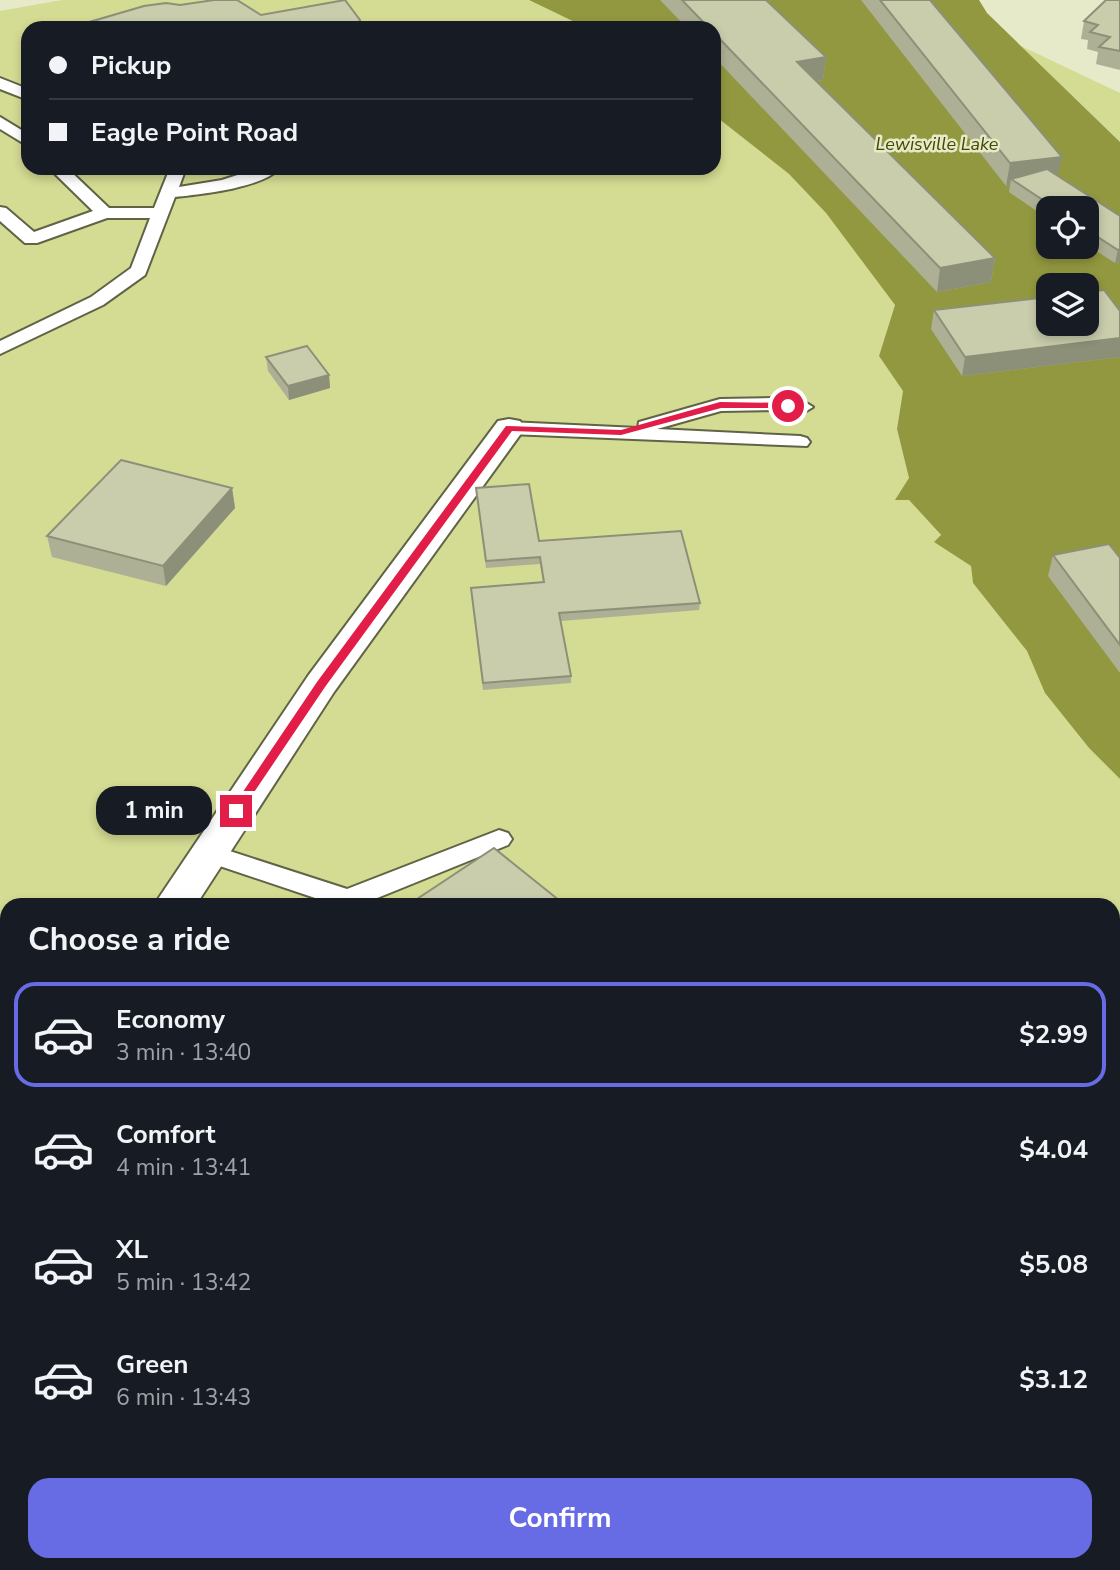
<!DOCTYPE html>
<html lang="en">
<head>
<meta charset="utf-8">
<style>
	:root { --surface:#171b24; --page:#242831; --text:#f1f3f6; --muted:#9ea1a6; --line:#363941; --accent:#676be4 }
	body { margin:0; font-family:"Nunito Sans",sans-serif; background:var(--page); color:var(--text); height:100vh; display:flex; flex-direction:column; font-size:26px; white-space:nowrap }
	* { box-sizing:border-box; margin:0 }
	p { font-size:23px; color:var(--muted) }
	.icon { flex:none; width:38px; height:38px; fill:none; stroke:currentColor; stroke-width:2; stroke-linecap:round; stroke-linejoin:round }
	.map { position:relative; flex:1; overflow:hidden }
	.panel { position:absolute; left:0px; top:898px; width:1120px; height:674px; display:flex; flex-direction:column; background:var(--surface); border-radius:21px 21px 0 0; box-shadow:0 4px 10px #0003 }
	.panel>* { flex:none }
	.guide { position:absolute; left:21px; top:21px; width:700px; height:154px; border-radius:21px; box-shadow:0 4px 10px #0003; display:grid; align-content:center; height:154px; padding:0 28px; background:var(--surface) }
	.tools { position:absolute; left:1036px; top:196px; display:grid; gap:14px }
	.tools a { display:grid; place-items:center; width:63px; height:63px; border-radius:14px; background:var(--surface); box-shadow:0 4px 10px #0003; font-size:35px }
	.end { position:absolute; width:32px; height:32px; margin:-16px; border:9px solid #e11d48; background:#fff; box-shadow:0 0 0 4px #fff }
	.from { border-radius:50% }
	.bubble { position:absolute; height:49px; border-radius:21px; background:var(--surface); box-shadow:0 4px 10px #0003; font-size:23px; font-weight:700; line-height:49px; text-align:center }
	.guide b { display:flex; align-items:center; gap:24px; height:66px; font-size:26px }
	.guide b+b { border-top:2px solid var(--line) }
	.guide i { width:18px; height:18px; background:var(--text) }
	ul { padding:0; list-style:none }
	li { display:flex; align-items:center; gap:21px; height:105px; margin:0 14px 10px; padding:0 14px; border:4px solid transparent; border-radius:21px }
	li div { flex:1 }
	li b { display:block; font-size:26px }
	li em { font-style:normal; font-weight:700 }
	li.on { border-color:var(--accent) }
	li>.icon { width:63px; height:63px; stroke-width:1.5 }
	h2 { padding:0 28px; font-size:32px; line-height:84px }
	.button { display:flex; gap:14px; margin-top:auto; padding:14px 28px }
	.button a { flex:1; height:80px; border-radius:21px; background:var(--accent); color:#fff; font-size:28px; font-weight:700; line-height:80px; text-align:center }
	.map>svg:first-child { display:block }
	.green { fill:#d4db92; fill-rule:evenodd }
	.water { fill:#92983f; fill-rule:evenodd }
	.lines { fill:none; stroke-linecap:round; stroke-linejoin:round }
	.lane-casing { stroke:#606346; stroke-width:4 }
	.street-casing { stroke:#606346; stroke-width:4 }
	.lane { fill:#fff; fill-rule:evenodd }
	.street { fill:#fff; fill-rule:evenodd }
	.wall { fill:#adb094 }
	.shaded-wall { fill:#8d9078 }
	.building { fill:#c9cdac; stroke:#8d9078; stroke-width:2 }
	.route { fill:#e11d48 }
	.labels { text-anchor:middle; stroke-width:5; stroke-linejoin:round; paint-order:stroke }
	.far-water-label { font-size:18px; font-style:italic; fill:#434700; stroke:#e6eac9 }
</style>
</head>
<body>
<div class="map">
<svg width="1120" height="1570" viewBox="0 0 1120 1570">
	<rect width="100%" height="100%" fill="#e6eac9"/>
	<path class="green" d="M62 0H529L587 28H28V168H714V115L789 174 826 213 895 305 879 356 903 391 897 429 909 478V500L941 536 934 542 971 566 973 583 1027 651 1045 693 1089 748 1120 779V1570H0V11ZM7 905H1113V1564H7Z
		M1021 46 1120 93V142Z"/>
	<path class="water" d="M529 0H979L987 13 1120 142V779L1089 748 1045 693 1027 651 973 583 971 566 934 542 941 535 909 500H895L909 478 897 429 903 391 879 356 895 305 826 213 789 174 714 115V28H587ZM1048 208H1087V247H1048ZM1048 285H1087V324H1048Z"/>
	<g class="lines">
		<defs>
			<path id="lane" d="M0 78 28 89V100L0 89Z
				M0 117 28 134V146L0 129Z
				M49 168H67L109 208H154L170 168H186L179 187 222 180 259 168H280C262 188 202 194 175 197L145 275 103 305 0 354V341L91 297 131 268 150 218H107L37 243H25L0 221V207L6 208 34 232 93 211Z
				M774 398 803 401 813 407 803 413 774 410 721 411 657 429 800 436 807 438 810 442 807 446 509 434 502 432 499 428 502 424 509 422 638 428 639 422 720 399Z
				M499 830 508 833 512 839 508 845 360 905H336L199 859 195 853 199 847 208 844 347 889Z
				M0 1126 7 1128V1153L0 1151Z"/>
			<path id="street" d="M509 419 520 421 525 428 334 692 196 905H154L308 676 498 421Z
				M7 1160V1210L0 1213V1162Z"/>
		</defs>
		<use href="#lane" class="lane-casing"/>
		<use href="#street" class="street-casing"/>
		<use href="#lane" class="lane"/>
		<use href="#street" class="street"/>
	</g>
	<path class="wall" d="M660 0H766L826 57 823 80 816 81 995 258 991 282 937 292 714 57V28H687Z
		M861 0H930L1058 176 1120 216V262L1115 263 1087 245V208H1048V219L1009 192 1010 185 1006 186Z
		M1120 0V70L1096 64 1098 52 1087 49 1088 40 1081 39 1084 21Z
		M934 310 1120 311V357L962 376 931 329Z
		M266 357 329 375 330 388 289 400 268 371Z
		M232 488 235 508 166 586 52 557 47 536Z
		M476 488 539 541 700 603 699 610 561 621 571 676V683L483 690 471 588 543 582 540 564 486 568Z
		M1053 555 1120 558V673L1048 576Z
		M230 1564H295L289 1570H235Z"/>
	<path class="shaded-wall" d="M360 20 361 28H354Z
		M826 57 823 80 795 84 797 62Z
		M1062 157 1057 180 1011 179 1010 185 1006 186 1010 163Z
		M1120 249V262L1115 263 1118 250Z
		M995 258 991 282 937 292 940 268Z
		M1120 338V357L962 376 965 357Z
		M329 375 330 388 289 400 288 386Z
		M232 488 235 508 166 586 163 566Z
		M270 1564H295L289 1570H264Z"/>
	<path class="building" d="M214 0H237L261 15 345 0 360 20 354 28H88L86 23 144 6 166 3 180 5Z
		M682 0H766L826 57 797 62 995 258 940 268 714 33V28H709Z
		M880 0H930L1062 157 1010 163Z
		M1106 0H1120V51L1099 47 1110 37 1090 32 1098 25 1084 21Z
		M1047 169 1120 216V249L1118 250 1087 230V208H1055L1011 179Z
		M1104 290 1120 311V338L965 357 934 310 1048 297V324H1087V292Z
		M307 346 329 375 288 386 266 357Z
		M121 460 232 488 163 566 47 536Z
		M529 484 539 541 681 531 700 603 559 613 571 676 483 683 471 588 544 582 540 557 486 561 476 488Z
		M1109 544 1120 558V645L1053 555Z
		M494 848 565 905H408Z
		M242 1564H270L264 1570H247Z"/>
	<path class="route" d="M720 402 788 403 793 406 788 408H721L621 435 512 431 325 687 240 813H232V808L317 682 506 426 621 430Z"/>
	<g class="labels">
		<g class="far-water-label">
			<text x="937" y="150">Lewisville Lake</text>
		</g>
	</g>
</svg>
<div class="tools">
<a><svg class="icon" aria-label="locate" viewBox="0 0 24 24"><circle cx="12" cy="12" r="6"/><path d="M12 2v4M12 18v4M2 12h4M18 12h4"/></svg></a>
<a><svg class="icon" aria-label="layers" viewBox="0 0 24 24"><path d="M12 4l9 5-9 5-9-5zM3 14l9 5 9-5"/></svg></a>
</div>
<i class="end from" style="left:788px;top:406px"></i>
<i class="end" style="left:236px;top:811px"></i>
<div class="bubble" style="left:96px;top:786px;width:116px">1 min</div>
<div class="guide">
<b><i class="from"></i>Pickup</b>
<b><i></i>Eagle Point Road</b>
</div>
<section class="panel">
<h2>Choose a ride</h2>
<ul>
<li class="on"><svg class="icon" aria-label="car" viewBox="0 0 24 24"><path d="M5 17H2v-5l4-1 3-4h7l3 4 3 1v5h-3M9 17h6M6 11h13"/><circle cx="7" cy="17" r="2"/><circle cx="17" cy="17" r="2"/></svg><div><b>Economy</b><p>3 min · 13:40</p></div><em>$2.99</em></li>
<li><svg class="icon" aria-label="car" viewBox="0 0 24 24"><path d="M5 17H2v-5l4-1 3-4h7l3 4 3 1v5h-3M9 17h6M6 11h13"/><circle cx="7" cy="17" r="2"/><circle cx="17" cy="17" r="2"/></svg><div><b>Comfort</b><p>4 min · 13:41</p></div><em>$4.04</em></li>
<li><svg class="icon" aria-label="car" viewBox="0 0 24 24"><path d="M5 17H2v-5l4-1 3-4h7l3 4 3 1v5h-3M9 17h6M6 11h13"/><circle cx="7" cy="17" r="2"/><circle cx="17" cy="17" r="2"/></svg><div><b>XL</b><p>5 min · 13:42</p></div><em>$5.08</em></li>
<li><svg class="icon" aria-label="car" viewBox="0 0 24 24"><path d="M5 17H2v-5l4-1 3-4h7l3 4 3 1v5h-3M9 17h6M6 11h13"/><circle cx="7" cy="17" r="2"/><circle cx="17" cy="17" r="2"/></svg><div><b>Green</b><p>6 min · 13:43</p></div><em>$3.12</em></li>
</ul>
<div class="button"><a>Confirm</a></div>
</section>
</div>
</body>
</html>
